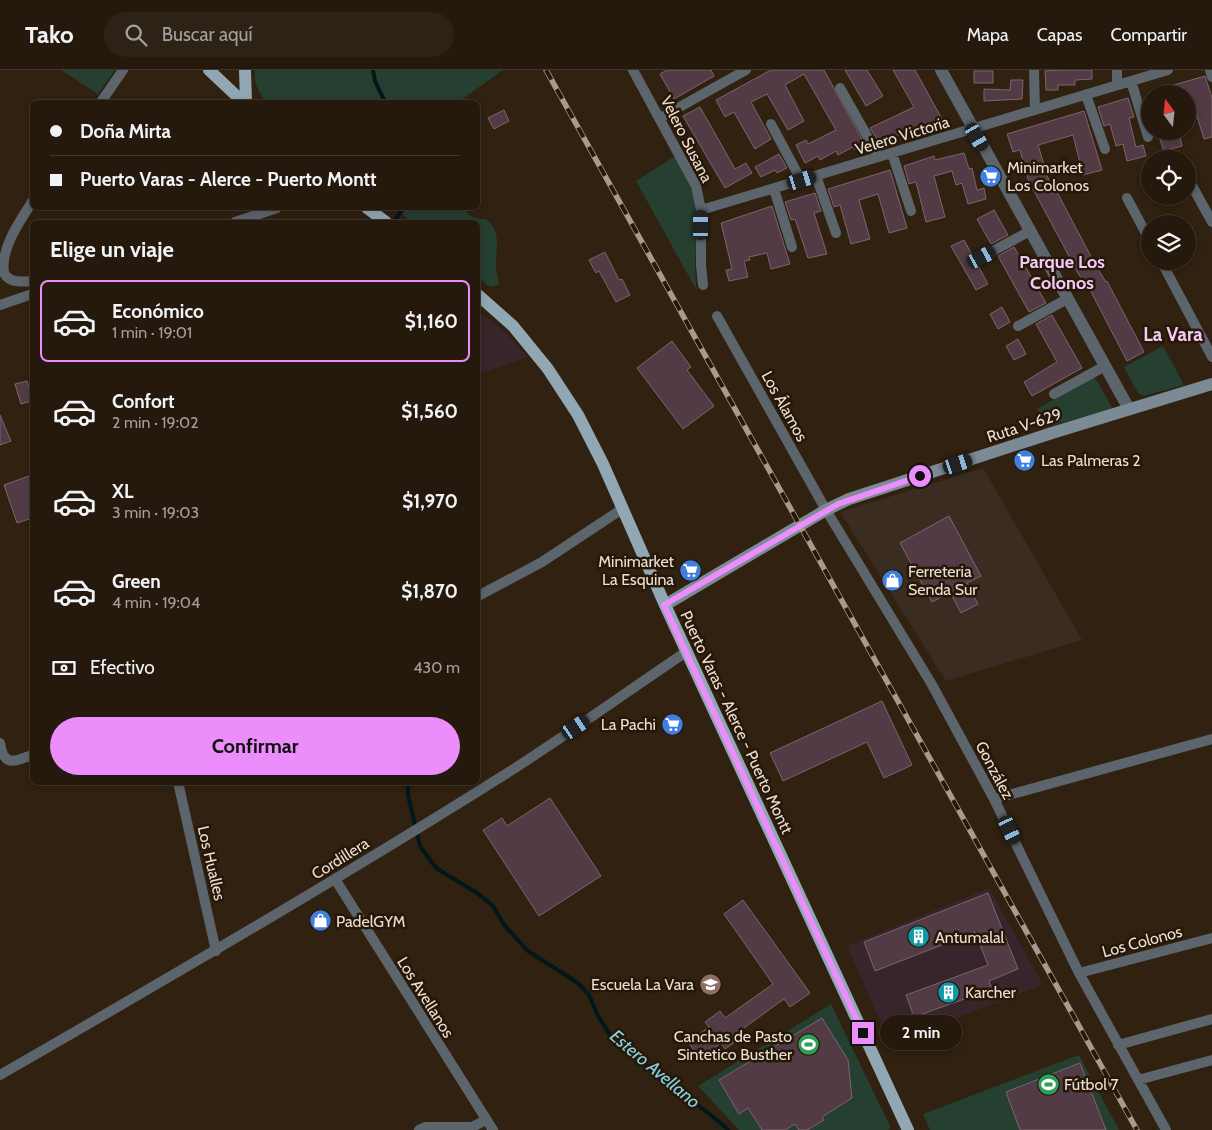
<!DOCTYPE html>
<html lang="es">
<head>
<meta charset="utf-8">
<style>
	:root { --surface:#24190c; --page:#2c2215; --text:#f1f3f6; --muted:#a3a09d; --line:#41382d; --accent:#eb8dfb }
	body { margin:0; font-family:Cabin,sans-serif; background:var(--page); color:var(--text); height:100vh; display:flex; flex-direction:column; font-size:19px; white-space:nowrap }
	* { box-sizing:border-box; margin:0 }
	p { font-size:16px; color:var(--muted) }
	.icon { flex:none; width:28px; height:28px; fill:none; stroke:currentColor; stroke-width:2; stroke-linecap:round; stroke-linejoin:round }
	.map { position:relative; flex:1; overflow:hidden }
	.panel { position:absolute; left:30px; top:150px; width:450px; height:565px; display:flex; flex-direction:column; background:var(--surface); border-radius:8px; box-shadow:0 2px 8px #0003,0 0 0 1px var(--line) }
	.panel>* { flex:none }
	.banner { position:absolute; left:30px; top:30px; width:450px; height:110px; border-radius:8px; box-shadow:0 2px 8px #0003,0 0 0 1px var(--line); display:grid; align-content:center; height:110px; padding:0 20px; background:var(--surface) }
	.needle { width:32px; rotate:345deg }
	.fabs { position:absolute; left:1141px; top:15px; display:grid; gap:10px }
	.fabs a { display:grid; place-items:center; width:55px; height:55px; border-radius:50%; background:var(--surface); box-shadow:0 2px 8px #0003,0 0 0 1px var(--line); font-size:25px }
	.end { position:absolute; width:22px; height:22px; margin:-11px; border:6px solid #eb8dfb; background:#111; box-shadow:0 0 0 2px #111 }
	.from { border-radius:50% }
	.bubble { position:absolute; height:35px; border-radius:18px; background:var(--surface); box-shadow:0 2px 8px #0003,0 0 0 1px var(--line); font-size:16px; font-weight:800; line-height:35px; text-align:center }
	.car { position:absolute; width:15px; height:30px; margin:-15px -8px; border-radius:6px; box-shadow:0 0 4px 1px #0007; background:linear-gradient(#222 24%,#8ab4d8 0 40%,#222 0 76%,#8ab4d8 0 86%,#222 0) }
	.banner b { display:flex; align-items:center; gap:18px; height:48px; font-size:19px }
	.banner b+b { border-top:1px solid var(--line) }
	.banner i { width:12px; height:12px; background:var(--text) }
	ul { padding:0; list-style:none }
	li { display:flex; align-items:center; gap:15px; height:82px; margin:0 10px 8px; padding:0 10px; border:2px solid transparent; border-radius:8px }
	li div { flex:1 }
	li b { display:block; font-size:19px }
	li em { font-style:normal; font-weight:800 }
	li.selected { border-color:var(--accent) }
	li>.icon { width:45px; height:45px; stroke-width:1.5 }
	h2 { padding:0 20px; font-size:22px; line-height:60px }
	.pay { display:flex; align-items:center; gap:12px; height:55px; padding:0 20px; font-size:19px }
	.pay p { margin-inline-start:auto }
	.button { display:flex; gap:10px; margin-top:auto; padding:10px 20px }
	.button a { flex:1; height:58px; border-radius:30px; background:var(--accent); color:#111; font-size:20px; font-weight:800; line-height:58px; text-align:center }
	header { display:flex; align-items:center; gap:30px; box-sizing:border-box; height:70px; padding:0 25px; background:var(--surface); border-bottom:1px solid var(--line) }
	header strong { font-size:24px }
	nav { display:flex; gap:28px; margin-inline-start:auto; font-size:18px }
	.search { width:350px; height:45px; background:var(--page); display:flex; align-items:center; gap:12px; box-sizing:border-box; padding:0 18px; border-radius:28px; color:var(--muted); font-size:19px }
	.map>svg:first-child { display:block }
	.commercial { fill:#3a2c20 }
	.industrial { fill:#38252c }
	.green { fill:#253f31 }
	.lines { fill:none; stroke-linecap:round; stroke-linejoin:round }
	.stream { stroke:#00171c; stroke-width:4 }
	.building { fill:#523b44; stroke:#7d646e }
	.minor { stroke:#5c656c; stroke-width:10 }
	.tertiary { stroke:#5c656c; stroke-width:12 }
	.secondary { stroke:#7b8a95; stroke-width:12 }
	.primary { stroke:#92a7b4; stroke-width:12 }
	.rail-casing { stroke:#a69b8e; stroke-width:5.5 }
	.rail { stroke:#261707; stroke-width:4; stroke-dasharray:11; stroke-linecap:butt }
	.route { stroke:#eb8dfb; stroke-width:6 }
	.labels { text-anchor:middle; stroke-width:5; stroke-linejoin:round; paint-order:stroke }
	.street-label { font-size:16px; fill:#e9dfd5; stroke:#261707 }
	.poi-label { font-size:16px; fill:#e9dfd5; stroke:#261707; text-anchor:start }
	.neighbourhood-label { font-size:18px; font-weight:bold; fill:#f3c9fa; stroke:#261707 }
	.water-label { font-size:18px; font-style:italic; fill:#82d4e6; stroke:#261707 }
	.quarter-label { font-size:19px; font-weight:bold; fill:#f3c9fa; stroke:#261707 }
</style>
</head>
<body>
<header>
<strong>Tako</strong>
<div class="search"><svg class="icon" aria-label="search" viewBox="0 0 24 24"><circle cx="10" cy="10" r="6"/><path d="M15 15l6 6"/></svg>Buscar aquí</div>
<nav><a>Mapa</a><a>Capas</a><a>Compartir</a></nav>
</header>
<div class="map">
<svg width="1212" height="1060" viewBox="0 0 1212 1060">
	<rect width="100%" height="100%" fill="#302110"/>
	<path class="commercial" d="M983 398 1082 570 946 611 840 442Z"/>
	<path class="industrial" d="M478 241 504 261 528 287 478 305Z
		M989 818 1043 915 890 973 847 876Z"/>
	<path class="green" d="M61 0H115L98 24Z
		M255 0H503L458 32H267C259 24 253 11 255 0Z
		M675 86C683 100 691 113 694 129 700 159 692 190 697 221L636 111Z
		M394 138H464C468 147 476 149 486 149 503 163 495 180 496 198 497 203 498 209 499 214L493 217 487 215 478 207V152H412Z
		M1163 276 1184 315 1143 326 1138 323 1124 297Z
		M1091 308H1095L1112 337 1111 339 1047 357 1037 339Z
		M831 934 891 1058 888 1060H739L698 1016Z
		M1079 985 1119 1060H930L923 1044Z"/>
	<g class="lines">
		<path class="stream" d="M373 0 375 11 385 32
			M393 152 404 138
			M408 712V725L420 776 436 798 477 823 493 836 505 856 528 881 578 913 589 925 597 944 611 967 722 1054 728 1060"/>
	</g>
	<path class="building" d="M667 0H711L714 6 674 29 660 4Z
		M771 0H824L865 75 855 80 853 77 838 85 836 81 820 90 818 86 805 93 796 75 806 70 808 74 836 60 804 4 785 15 804 51 788 60 767 24 751 32 771 69 755 79 734 42 725 47 716 30Z
		M845 0H867L883 26 866 36Z
		M893 0H915L942 49 926 59 923 54 883 73 880 67 877 69 870 58 914 37Z
		M1063 0H1092V9L1075 10V15H1058V20H1046L1045 1Z
		M974 1H993V13H974Z
		M1205 6 1212 28V67L1204 69 1192 30 1188 31V24H1153V21Z
		M1011 10H1023L1022 29 984 31V19L1010 20Z
		M1128 28 1134 47 1129 48 1136 77 1143 75 1146 86 1127 91 1123 74 1116 76 1110 54 1104 56 1098 37Z
		M700 37 735 99 746 93 752 103 725 118 683 46Z
		M504 40 509 51 494 59 488 48Z
		M1084 41 1102 100 1083 105 1073 65 1038 75 1053 124 1057 122 1097 198 1106 212 1107 211 1144 282 1127 291 1088 216 1087 217 1078 203 1033 119H1031L1020 80 1013 82 1007 64Z
		M1157 61H1179L1182 76 1164 81Z
		M964 83 969 99 972 98 977 120 984 118 986 129 968 134 962 113 956 115 952 101 934 106 945 147 926 152 916 112 909 114 904 96 934 86 935 90Z
		M779 84 787 98 777 103 775 100 761 107 755 97Z
		M890 100 907 158 889 163 878 124 859 130 870 169 851 174 840 135 834 137 828 119Z
		M815 123 821 141 814 143 827 184 808 188 795 149 791 150 785 132Z
		M772 136 790 194 771 199 767 183 749 187 750 190 744 191 748 207 729 211 726 200 732 199 721 153Z
		M994 140 1008 165 991 174 977 149Z
		M964 170 988 214 976 220 951 176Z
		M1014 177 1046 233 1029 242 998 186Z
		M605 182 619 210 622 209 630 225 616 232 599 201 596 203 589 190Z
		M1002 237 1010 252 998 259 990 244Z
		M1052 245 1082 298 1032 326 1024 312 1057 292 1036 254Z
		M1018 269 1026 284 1014 290 1006 276Z
		M672 271 691 297 687 300 714 336 683 359 637 298Z
		M27 311 30 319 32 318V331L21 334 15 314Z
		M0 345 11 371 0 375Z
		M32 405V448L17 453 4 415Z
		M949 446 981 506 967 513 978 534 961 543 950 522 932 532 900 473Z
		M882 631 912 695 884 708 867 672 783 711 770 683Z
		M550 728 601 806 539 846 483 760 502 748 507 756Z
		M988 823 1018 899 989 911 992 919 914 947 906 925 988 895 975 862 875 901 864 872Z
		M743 830 810 923 790 937 784 929 737 963 741 968 725 979 721 973 700 988 688 972 709 957 705 952 720 941 725 948 773 914 724 844Z
		M822 948 848 990 852 1028 822 1047 824 1050 807 1060H799L795 1054 785 1060H762L748 1038 739 1044 719 1010Z
		M1080 993 1106 1060H1020L1006 1022Z"/>
	<g class="lines">
		<path class="minor" d="M633 0 696 116 701 140V195L703 215
			M1034 0 1035 40
			M1117 0V15
			M1210 0 1212 7
			M1131 11 1148 67
			M840 18 879 87
			M1086 25 1105 79
			M101 32 123 0
			M660 48 746 0
			M771 54 801 110
			M892 83 911 141
			M816 106 836 163
			M1190 112 1212 152
			M774 119 792 177
			M1127 128 1150 171
			M32 132C20 151 0 179 4 203 9 213 22 212 32 211
			M701 140 1168 0
			M235 152 277 138
			M982 187 1030 161
			M1161 191 1212 287
			M0 235 32 224
			M717 246 826 440 931 613 994 729 1079 903 1166 1060
			M1018 256 1067 229
			M1054 324 1105 296
			M478 526 542 492 622 439
			M0 673C4 697 13 692 32 685
			M178 712 216 881
			M994 729 1212 669
			M335 809 493 1060
			M1079 903 1212 868
			M1118 975 1212 949
			M0 1005C172 906 344 806 512 700 571 662 628 621 686 582
			M1138 1010 1212 990
			M419 1060 425 1057H472L486 1050"/>
		<path class="tertiary" d="M941 0 1129 339"/>
		<path class="secondary" d="M665 535 826 440 849 429 1052 363 1212 314"/>
		<path class="primary" d="M209 0 243 32
			M245 0 246 32
			M367 138 386 152
			M478 225 513 256 548 299 578 345 603 394 665 535 908 1060"/>
		<defs>
			<path id="rail" d="M546 0 1137 1060"/>
		</defs>
		<use href="#rail" class="rail-casing"/>
		<use href="#rail" class="rail"/>
	</g>
	<g class="lines">
		<path class="route" d="M863 963 664 535 838 434 920 406"/>
	</g>
	<defs>
		<symbol id="supermarket-disc" viewBox="-11 -11 22 22"><circle r="9.5" fill="#3f7fe0" stroke="#261707"/><path d="M-6-5.5h2.5l.6 2H6L4.5 2H-2.5L-4.4-4H-6ZM-1.5 3.2a1.3 1.3 0 1 0 .1 0ZM3 3.2a1.3 1.3 0 1 0 .1 0Z" fill="#fff"/></symbol>
		<symbol id="shop-disc" viewBox="-11 -11 22 22"><circle r="9.5" fill="#3f7fe0" stroke="#261707"/><path d="M-5-2.5h2.3a2.7 3.5 0 0 1 5.4 0H5L5.5 6h-11ZM-1.5-2.5h3a1.5 2.3 0 0 0-3 0Z" fill="#fff"/></symbol>
		<symbol id="building-disc" viewBox="-11 -11 22 22"><circle r="9.5" fill="#0f9aa8" stroke="#261707"/><path d="M-4-6H4V6H1V3H-1V6H-4ZM-2.5-4.3h1.7v1.8h-1.7ZM.8-4.3h1.7v1.8H.8ZM-2.5-1h1.7V.8h-1.7ZM.8-1h1.7V.8H.8Z" fill="#fff"/></symbol>
		<symbol id="school-disc" viewBox="-11 -11 22 22"><circle r="9.5" fill="#8d6e63" stroke="#261707"/><path d="M0-5L7-2L0 1L-7-2ZM-4 1L0 2.5L4 1V4Q0 6-4 4Z" fill="#fff"/></symbol>
		<symbol id="stadium-disc" viewBox="-11 -11 22 22"><circle r="9.5" fill="#2e9e5b" stroke="#261707"/><path d="M0-5a6.5 5 0 1 0 0 10a6.5 5 0 1 0 0-10ZM-3.5-1.8h7v3.6h-7Z" fill="#fff"/></symbol>
	</defs>
	<g fill-rule="evenodd">
		<use href="#supermarket-disc" x="978" y="94" width="25" height="25"/>
		<use href="#supermarket-disc" x="1012" y="378" width="25" height="25"/>
		<use href="#supermarket-disc" x="678" y="488" width="25" height="25"/>
		<use href="#shop-disc" x="880" y="498" width="25" height="25"/>
		<use href="#supermarket-disc" x="660" y="642" width="25" height="25"/>
		<use href="#shop-disc" x="308" y="838" width="25" height="25"/>
		<use href="#building-disc" x="906" y="854" width="25" height="25"/>
		<use href="#school-disc" x="698" y="902" width="25" height="25"/>
		<use href="#building-disc" x="936" y="910" width="25" height="25"/>
		<use href="#stadium-disc" x="796" y="962" width="25" height="25"/>
		<use href="#stadium-disc" x="1036" y="1002" width="25" height="25"/>
	</g>
	<g class="labels">
		<g class="street-label">
			<text transform="translate(902 65) rotate(-17)" y="6">Velero Victoria</text>
			<text transform="translate(687 69) rotate(63)" y="6">Velero Susana</text>
			<text transform="translate(785 336) rotate(61)" y="6">Los Álamos</text>
			<text transform="translate(1024 355) rotate(-18)" y="6">Ruta V-629</text>
			<text transform="translate(737 652) rotate(65)" y="6">Puerto Varas - Alerce - Puerto Montt</text>
			<text transform="translate(995 700) rotate(62)" y="6">González</text>
			<text transform="translate(340 788) rotate(-32)" y="6">Cordillera</text>
			<text transform="translate(212 793) rotate(77)" y="6">Los Hualles</text>
			<text transform="translate(1142 871) rotate(-15)" y="6">Los Colonos</text>
			<text transform="translate(426 927) rotate(58)" y="6">Los Avellanos</text>
		</g>
		<g class="poi-label">
			<text x="1007" y="103">Minimarket<tspan x="1007" dy="18">Los Colonos</tspan></text>
			<text x="1041" y="396">Las Palmeras 2</text>
			<text x="674" y="497" text-anchor="end">Minimarket<tspan x="674" dy="18">La Esquina</tspan></text>
			<text x="908" y="507">Ferreteria<tspan x="908" dy="18">Senda Sur</tspan></text>
			<text x="656" y="660" text-anchor="end">La Pachi</text>
			<text x="336" y="857">PadelGYM</text>
			<text x="935" y="873">Antumalal</text>
			<text x="694" y="920" text-anchor="end">Escuela La Vara</text>
			<text x="965" y="928">Karcher</text>
			<text x="792" y="972" text-anchor="end">Canchas de Pasto<tspan x="792" dy="18">Sintetico Busther</tspan></text>
			<text x="1064" y="1020">Fútbol 7</text>
		</g>
		<g class="neighbourhood-label">
			<text x="1062" y="198">Parque Los<tspan x="1062" dy="21">Colonos</tspan></text>
		</g>
		<g class="water-label">
			<text transform="translate(655 999) rotate(40)" y="6">Estero Avellano</text>
		</g>
		<g class="quarter-label">
			<text x="1173" y="271">La Vara</text>
		</g>
	</g>
</svg>
<div class="fabs">
<a><svg class="needle" viewBox="-14 -14 28 28"><path d="M0-13l5 13h-10z" fill="#e53935"/><path d="M0 13l5-13h-10z" fill="#a3a09d"/></svg></a>
<a><svg class="icon" aria-label="locate" viewBox="0 0 24 24"><circle cx="12" cy="12" r="6"/><path d="M12 2v4M12 18v4M2 12h4M18 12h4"/></svg></a>
<a><svg class="icon" aria-label="layers" viewBox="0 0 24 24"><path d="M12 4l9 5-9 5-9-5zM3 14l9 5 9-5"/></svg></a>
</div>
<i class="end from" style="left:920px;top:406px"></i>
<i class="end" style="left:863px;top:963px"></i>
<div class="bubble" style="left:880px;top:945px;width:82px">2 min</div>
<i class="car" style="left:977px;top:67px;rotate:150deg"></i>
<i class="car" style="left:802px;top:110px;rotate:73deg"></i>
<i class="car" style="left:701px;top:155px;rotate:0deg"></i>
<i class="car" style="left:982px;top:187px;rotate:62deg"></i>
<i class="car" style="left:958px;top:394px;rotate:72deg"></i>
<i class="car" style="left:576px;top:657px;rotate:56deg"></i>
<i class="car" style="left:1010px;top:760px;rotate:155deg"></i>
<div class="banner">
<b><i class="from"></i>Doña Mirta</b>
<b><i></i>Puerto Varas - Alerce - Puerto Montt</b>
</div>
<section class="panel">
<h2>Elige un viaje</h2>
<ul>
<li class="selected"><svg class="icon" aria-label="car" viewBox="0 0 24 24"><path d="M5 17H2v-5l4-1 3-4h7l3 4 3 1v5h-3M9 17h6M6 11h13"/><circle cx="7" cy="17" r="2"/><circle cx="17" cy="17" r="2"/></svg><div><b>Económico</b><p>1 min · 19:01</p></div><em>$1,160</em></li>
<li><svg class="icon" aria-label="car" viewBox="0 0 24 24"><path d="M5 17H2v-5l4-1 3-4h7l3 4 3 1v5h-3M9 17h6M6 11h13"/><circle cx="7" cy="17" r="2"/><circle cx="17" cy="17" r="2"/></svg><div><b>Confort</b><p>2 min · 19:02</p></div><em>$1,560</em></li>
<li><svg class="icon" aria-label="car" viewBox="0 0 24 24"><path d="M5 17H2v-5l4-1 3-4h7l3 4 3 1v5h-3M9 17h6M6 11h13"/><circle cx="7" cy="17" r="2"/><circle cx="17" cy="17" r="2"/></svg><div><b>XL</b><p>3 min · 19:03</p></div><em>$1,970</em></li>
<li><svg class="icon" aria-label="car" viewBox="0 0 24 24"><path d="M5 17H2v-5l4-1 3-4h7l3 4 3 1v5h-3M9 17h6M6 11h13"/><circle cx="7" cy="17" r="2"/><circle cx="17" cy="17" r="2"/></svg><div><b>Green</b><p>4 min · 19:04</p></div><em>$1,870</em></li>
</ul>
<div class="pay"><svg class="icon" aria-label="cash" viewBox="0 0 24 24"><path d="M3 7h18v10H3z"/><circle cx="12" cy="12" r="2"/></svg>Efectivo<p>430 m</p></div>
<div class="button"><a>Confirmar</a></div>
</section>
</div>
</body>
</html>
